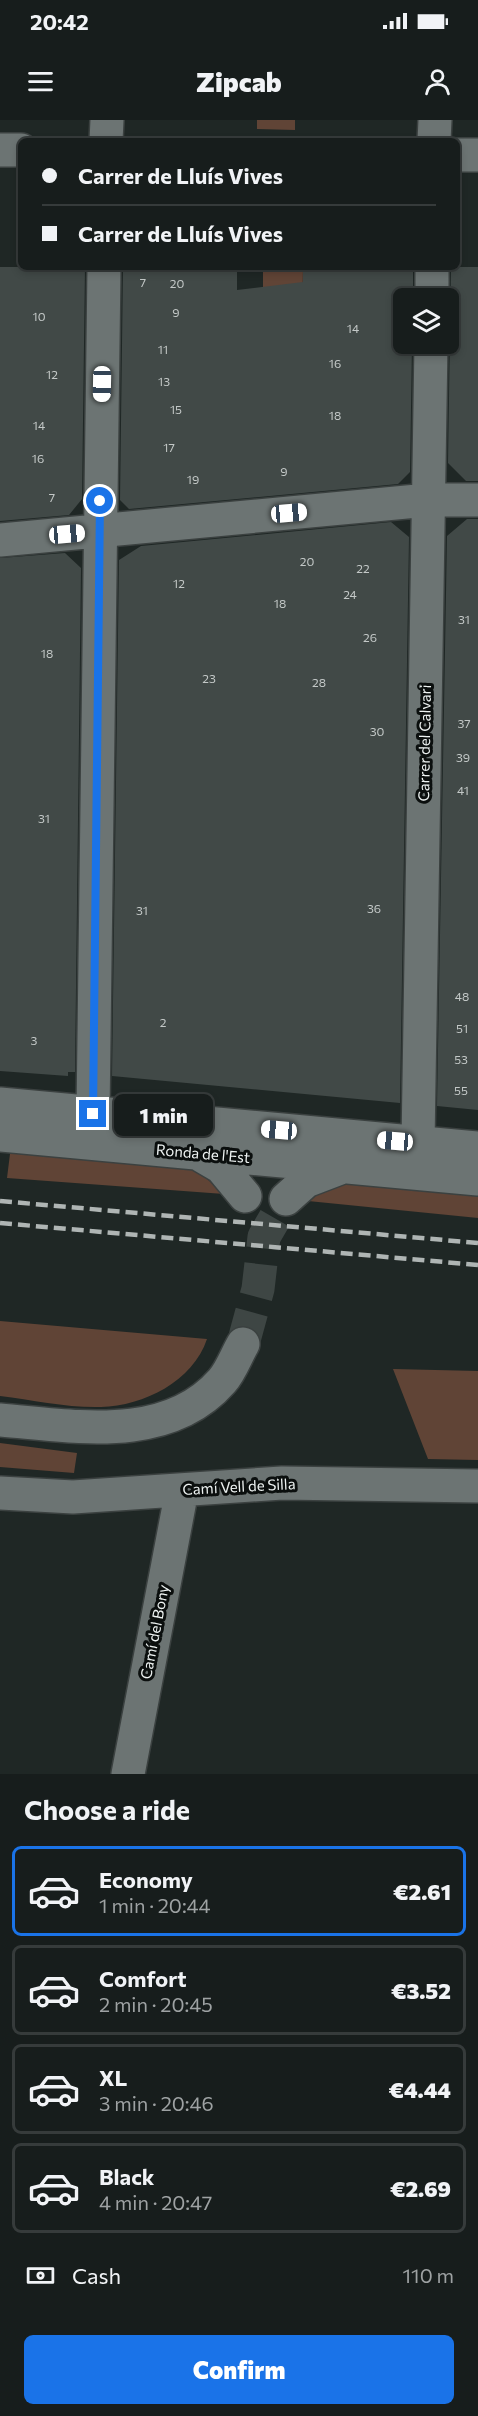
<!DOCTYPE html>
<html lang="en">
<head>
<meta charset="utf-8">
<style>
	:root { --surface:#171d1c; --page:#242a29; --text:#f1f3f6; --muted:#9ea2a3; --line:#363b3b; --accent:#1a73e8 }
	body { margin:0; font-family:Commissioner,sans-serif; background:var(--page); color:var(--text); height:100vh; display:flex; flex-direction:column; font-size:22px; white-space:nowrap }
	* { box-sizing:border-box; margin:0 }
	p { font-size:20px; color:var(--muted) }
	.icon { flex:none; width:33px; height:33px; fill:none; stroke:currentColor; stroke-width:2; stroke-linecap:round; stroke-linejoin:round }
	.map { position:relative; height:1654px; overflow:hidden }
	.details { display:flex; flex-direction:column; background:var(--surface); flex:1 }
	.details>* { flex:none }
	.banner { position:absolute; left:18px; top:18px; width:442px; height:132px; border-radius:9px; box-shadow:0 3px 9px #0003,0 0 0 2px var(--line); display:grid; align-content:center; height:132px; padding:0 24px; background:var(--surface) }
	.controls { position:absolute; left:393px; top:168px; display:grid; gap:12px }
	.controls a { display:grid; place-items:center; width:66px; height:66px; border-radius:9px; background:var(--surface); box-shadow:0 3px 9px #0003,0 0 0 2px var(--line); font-size:30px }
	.end { position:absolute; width:27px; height:27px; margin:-14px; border:8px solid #1a73e8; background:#fff; box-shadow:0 0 0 3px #fff }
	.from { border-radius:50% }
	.bubble { position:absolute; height:42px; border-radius:9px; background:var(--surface); box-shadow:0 3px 9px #0003,0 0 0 2px var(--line); font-size:20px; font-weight:800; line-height:42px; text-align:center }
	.car { position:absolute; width:18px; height:36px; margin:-18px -9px; border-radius:8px; box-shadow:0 0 4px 2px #0007; background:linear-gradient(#fff 24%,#345 0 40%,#fff 0 76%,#345 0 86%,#fff 0) }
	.banner b { display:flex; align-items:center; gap:21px; height:57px; font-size:22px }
	.banner b+b { border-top:2px solid var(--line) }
	.banner i { width:15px; height:15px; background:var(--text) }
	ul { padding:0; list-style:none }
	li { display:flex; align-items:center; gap:18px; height:90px; margin:0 12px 9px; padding:0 12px; border:3px solid var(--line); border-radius:9px }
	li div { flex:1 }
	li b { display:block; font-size:22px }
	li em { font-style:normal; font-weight:800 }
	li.on { border-color:var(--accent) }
	li>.icon { width:54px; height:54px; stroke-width:1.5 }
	h2 { padding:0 24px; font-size:27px; line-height:72px }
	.pay { display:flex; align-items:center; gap:15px; height:66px; padding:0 24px; font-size:22px }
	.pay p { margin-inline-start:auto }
	.button { display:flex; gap:12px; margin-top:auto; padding:12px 24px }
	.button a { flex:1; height:69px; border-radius:9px; background:var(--accent); color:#fff; font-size:24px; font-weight:800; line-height:69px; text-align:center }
	.status { display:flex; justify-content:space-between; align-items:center; height:42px; padding:0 30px; background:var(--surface); direction:ltr }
	.status svg { height:16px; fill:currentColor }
	header { display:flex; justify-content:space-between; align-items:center; height:78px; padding:0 24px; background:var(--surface); font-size:27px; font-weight:800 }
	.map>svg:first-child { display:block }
	.green { fill:#604436 }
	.building { fill:#414947 }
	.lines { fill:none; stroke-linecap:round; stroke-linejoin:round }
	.minor-tunnel { stroke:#3e4644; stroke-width:33; stroke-dasharray:33 16; stroke-linecap:butt }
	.minor-casing { stroke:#3b4140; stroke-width:36 }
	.minor { stroke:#6c7473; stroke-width:33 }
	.rail { stroke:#afb5b4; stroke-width:4.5; stroke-dasharray:12 6; stroke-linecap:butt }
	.route { stroke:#1a73e8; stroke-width:8 }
	.labels { text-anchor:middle; stroke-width:6; stroke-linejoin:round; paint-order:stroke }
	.number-label { font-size:12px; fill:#c3c8c7 }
	.street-label { font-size:15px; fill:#eef3f2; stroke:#0b0f0e }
</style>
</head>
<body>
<div class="status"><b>20:42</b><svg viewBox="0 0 49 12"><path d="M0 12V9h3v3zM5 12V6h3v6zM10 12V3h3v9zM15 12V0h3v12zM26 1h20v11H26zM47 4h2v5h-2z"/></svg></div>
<header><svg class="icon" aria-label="menu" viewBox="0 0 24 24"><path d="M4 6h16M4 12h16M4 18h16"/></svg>Zipcab<svg class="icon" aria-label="person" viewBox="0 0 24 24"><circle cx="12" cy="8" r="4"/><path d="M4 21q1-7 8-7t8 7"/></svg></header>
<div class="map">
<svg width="478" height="1654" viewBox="0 0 478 1654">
	<rect width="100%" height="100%" fill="#1f2725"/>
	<path class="green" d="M257 0H295V10L257 9Z
		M263 147H303L302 210H263Z
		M11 1026 189 1043 224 1074 7 1058Z
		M342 1057 478 1069V1098L298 1080Z
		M0 1201 207 1219C193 1261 144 1286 101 1287 68 1288 33 1280 0 1276Z
		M393 1249 478 1251V1340L428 1339Z
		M0 1323 77 1333 74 1353 0 1347Z"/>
	<path class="building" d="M0 147H85L82 379 69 395 0 401Z
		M123 147H237V170L303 162V147H413V178H404V224H412L410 352 398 364 129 389 120 380Z
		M451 147H478V361H466L448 343Z
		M467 399H478V990L437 986 447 416Z
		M391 402 409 417 400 983 112 956 119 440 141 426Z
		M65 433 81 448 75 952H68V956L0 951V438Z"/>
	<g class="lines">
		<path class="minor-tunnel" d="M243 1224 258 1169 264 1117 286 1079"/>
		<defs>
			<path id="minor" d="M106 21 107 0
				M434 21 435 0
				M0 30H21
				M458 35H478
				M432 178V147
				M0 420 428 380H478
				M0 984 478 1028
				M93 994 104 147
				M0 1015 478 1059
				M418 1023 431 224
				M197 1033 221 1047 245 1076
				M286 1079 306 1061 340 1048
				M0 1300C74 1306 167 1324 222 1261 231 1251 236 1236 243 1224
				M0 1373 73 1377 282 1363 478 1366
				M128 1654 182 1370"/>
		</defs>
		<use href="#minor" class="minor-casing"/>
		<use href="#minor" class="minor"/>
		<path class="rail" d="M0 1081 478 1123
			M0 1103 478 1145"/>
	</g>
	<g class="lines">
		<path class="route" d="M93 994 100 381"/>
	</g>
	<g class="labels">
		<g class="number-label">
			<text x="143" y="167">7</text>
			<text x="177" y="168">20</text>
			<text x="176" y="197">9</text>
			<text x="39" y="201">10</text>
			<text x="353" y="213">14</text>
			<text x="163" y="234">11</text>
			<text x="335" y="248">16</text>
			<text x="52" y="259">12</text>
			<text x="164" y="266">13</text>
			<text x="176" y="294">15</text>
			<text x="335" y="300">18</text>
			<text x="39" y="310">14</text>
			<text x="169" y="332">17</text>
			<text x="38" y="343">16</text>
			<text x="284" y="356">9</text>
			<text x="193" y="364">19</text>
			<text x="52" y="382">7</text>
			<text x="307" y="446">20</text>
			<text x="363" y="453">22</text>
			<text x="179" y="468">12</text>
			<text x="350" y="479">24</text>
			<text x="280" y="488">18</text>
			<text x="464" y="504">31</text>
			<text x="370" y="522">26</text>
			<text x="47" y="538">18</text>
			<text x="209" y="563">23</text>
			<text x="319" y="567">28</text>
			<text x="464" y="608">37</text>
			<text x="377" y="616">30</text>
			<text x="463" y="642">39</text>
			<text x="463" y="675">41</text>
			<text x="44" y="703">31</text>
			<text x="374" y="793">36</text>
			<text x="142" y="795">31</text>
			<text x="462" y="881">48</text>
			<text x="163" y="907">2</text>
			<text x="462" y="913">51</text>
			<text x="34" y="925">3</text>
			<text x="461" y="944">53</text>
			<text x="461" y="975">55</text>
		</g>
		<g class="street-label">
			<text transform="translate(425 623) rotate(-89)" y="5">Carrer del Calvari</text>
			<text transform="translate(203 1034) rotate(5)" y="5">Ronda de l'Est</text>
			<text transform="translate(239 1367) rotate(-3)" y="5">Camí Vell de Silla</text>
			<text transform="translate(155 1512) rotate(-79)" y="5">Camí del Bony</text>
		</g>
	</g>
</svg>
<div class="controls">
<a><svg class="icon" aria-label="layers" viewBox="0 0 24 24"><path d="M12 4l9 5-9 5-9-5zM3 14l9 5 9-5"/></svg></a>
</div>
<i class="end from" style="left:100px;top:381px"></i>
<i class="end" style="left:93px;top:994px"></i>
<div class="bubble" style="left:114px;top:974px;width:99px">1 min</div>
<i class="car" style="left:102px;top:264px;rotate:181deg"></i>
<i class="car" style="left:289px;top:393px;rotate:85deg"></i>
<i class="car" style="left:67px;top:414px;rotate:85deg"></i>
<i class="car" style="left:279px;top:1010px;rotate:275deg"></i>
<i class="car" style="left:395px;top:1021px;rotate:275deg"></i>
<div class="banner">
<b><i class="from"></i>Carrer de Lluís Vives</b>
<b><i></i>Carrer de Lluís Vives</b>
</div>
</div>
<section class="details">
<h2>Choose a ride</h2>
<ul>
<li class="on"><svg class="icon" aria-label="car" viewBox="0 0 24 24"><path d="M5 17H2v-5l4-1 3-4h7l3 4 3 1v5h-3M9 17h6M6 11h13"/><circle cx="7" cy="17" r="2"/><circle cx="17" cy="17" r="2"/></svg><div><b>Economy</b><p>1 min · 20:44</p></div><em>€2.61</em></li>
<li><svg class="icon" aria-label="car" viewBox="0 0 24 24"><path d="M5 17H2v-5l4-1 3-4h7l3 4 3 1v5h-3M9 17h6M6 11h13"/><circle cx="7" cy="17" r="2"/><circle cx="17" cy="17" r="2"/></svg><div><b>Comfort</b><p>2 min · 20:45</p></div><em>€3.52</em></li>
<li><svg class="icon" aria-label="car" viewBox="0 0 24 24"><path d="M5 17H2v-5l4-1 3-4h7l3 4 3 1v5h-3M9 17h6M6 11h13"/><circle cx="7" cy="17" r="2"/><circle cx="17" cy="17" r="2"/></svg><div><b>XL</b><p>3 min · 20:46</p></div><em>€4.44</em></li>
<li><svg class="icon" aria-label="car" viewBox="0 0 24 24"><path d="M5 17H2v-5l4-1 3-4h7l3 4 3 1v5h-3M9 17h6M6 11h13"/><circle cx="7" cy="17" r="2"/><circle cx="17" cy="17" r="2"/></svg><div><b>Black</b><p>4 min · 20:47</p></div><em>€2.69</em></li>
</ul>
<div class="pay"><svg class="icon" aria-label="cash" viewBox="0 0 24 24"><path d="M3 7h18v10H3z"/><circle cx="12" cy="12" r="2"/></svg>Cash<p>110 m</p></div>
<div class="button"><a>Confirm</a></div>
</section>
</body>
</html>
